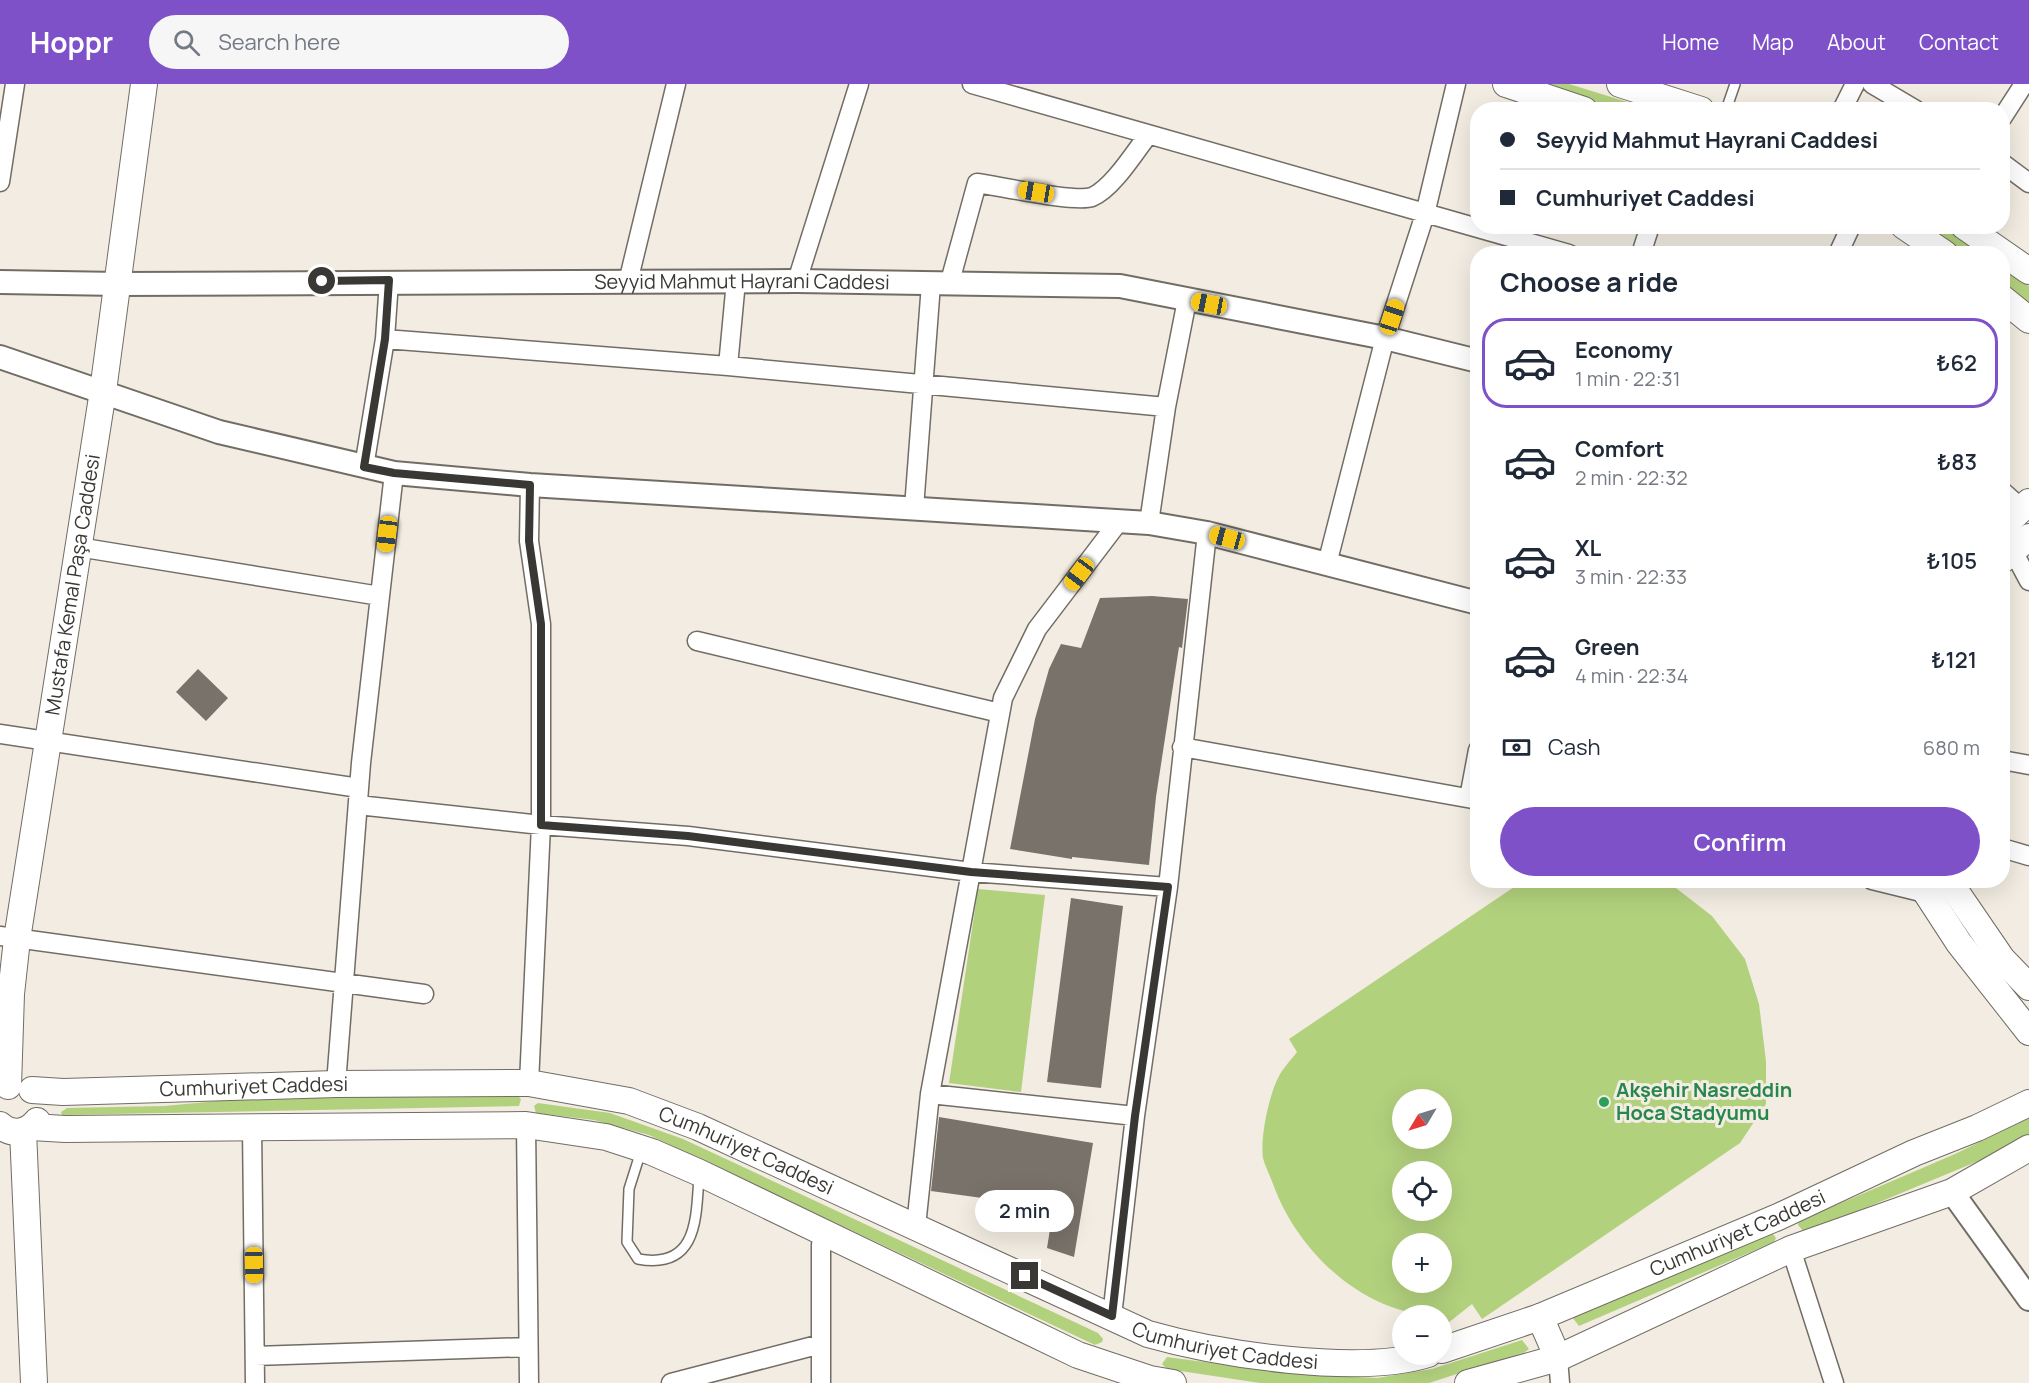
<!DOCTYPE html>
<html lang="en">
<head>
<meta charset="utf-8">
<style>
	:root { --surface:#fff; --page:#f6f6f7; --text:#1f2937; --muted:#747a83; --line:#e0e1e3; --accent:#7f51c9 }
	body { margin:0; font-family:Manrope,sans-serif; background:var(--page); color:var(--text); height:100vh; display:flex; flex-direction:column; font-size:22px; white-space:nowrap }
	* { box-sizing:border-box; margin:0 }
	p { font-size:20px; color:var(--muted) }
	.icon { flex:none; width:33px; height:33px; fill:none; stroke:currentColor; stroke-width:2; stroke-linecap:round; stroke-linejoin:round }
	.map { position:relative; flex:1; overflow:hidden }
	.sheet { position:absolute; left:1470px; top:162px; width:540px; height:642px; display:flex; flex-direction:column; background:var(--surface); border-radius:24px; box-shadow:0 6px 24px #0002 }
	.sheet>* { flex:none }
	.top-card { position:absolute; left:1470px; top:18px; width:540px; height:132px; border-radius:24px; box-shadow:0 6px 24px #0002; display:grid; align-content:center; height:132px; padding:0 30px; background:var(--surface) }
	.needle { width:39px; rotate:232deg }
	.fabs { position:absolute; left:1392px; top:1005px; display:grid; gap:12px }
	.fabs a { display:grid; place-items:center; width:60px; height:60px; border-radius:50%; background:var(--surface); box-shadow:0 6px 24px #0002; font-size:30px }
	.end { position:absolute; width:27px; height:27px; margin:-14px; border:8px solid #3a3834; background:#fff; box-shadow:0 0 0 3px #fff }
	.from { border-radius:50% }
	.bubble { position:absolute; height:42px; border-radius:21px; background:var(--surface); box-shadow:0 6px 24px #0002; font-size:20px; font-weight:600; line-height:42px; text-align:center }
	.car { position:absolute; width:18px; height:36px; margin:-18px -9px; border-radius:8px; box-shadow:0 0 4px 2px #0007; background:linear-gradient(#f5c518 24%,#345 0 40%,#f5c518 0 76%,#345 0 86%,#f5c518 0) }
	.top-card b { display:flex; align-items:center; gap:21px; height:57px; font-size:22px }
	.top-card b+b { border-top:2px solid var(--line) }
	.top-card i { width:15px; height:15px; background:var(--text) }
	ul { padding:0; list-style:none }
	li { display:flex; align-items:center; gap:18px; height:90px; margin:0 12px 9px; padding:0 18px; border:3px solid transparent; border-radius:24px }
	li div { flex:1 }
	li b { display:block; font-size:22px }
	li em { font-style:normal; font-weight:600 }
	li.current { border-color:var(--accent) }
	li>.icon { width:54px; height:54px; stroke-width:1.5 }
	h2 { padding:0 30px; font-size:27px; line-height:72px }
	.pay { display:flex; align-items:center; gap:15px; height:66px; padding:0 30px; font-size:22px }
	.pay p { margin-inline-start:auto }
	.cta { display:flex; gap:12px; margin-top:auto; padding:12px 30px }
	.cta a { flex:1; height:69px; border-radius:36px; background:var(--accent); color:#fff; font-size:24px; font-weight:600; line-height:69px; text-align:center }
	header { display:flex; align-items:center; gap:36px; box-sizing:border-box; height:84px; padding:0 30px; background:var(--accent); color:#fff }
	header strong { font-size:28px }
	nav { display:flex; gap:33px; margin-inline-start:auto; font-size:21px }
	.search { width:420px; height:54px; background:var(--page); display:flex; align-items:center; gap:15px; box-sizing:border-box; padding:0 21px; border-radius:33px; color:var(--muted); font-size:22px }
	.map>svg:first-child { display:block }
	.green { fill:#b2d17d; fill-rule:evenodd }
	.building { fill:#79726a }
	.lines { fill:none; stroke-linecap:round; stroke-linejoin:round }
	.service-casing { stroke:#726d64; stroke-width:12 }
	.minor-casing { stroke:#726d64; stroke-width:21 }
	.tertiary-casing { stroke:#726d64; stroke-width:26 }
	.secondary-casing { stroke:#726d64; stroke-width:28 }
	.service { stroke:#fff; stroke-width:9 }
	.minor { stroke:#fff; stroke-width:18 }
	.tertiary { stroke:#fff; stroke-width:22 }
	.secondary { stroke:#fff; stroke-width:26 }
	.route { stroke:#3a3834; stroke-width:8 }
	.leisure-dot { fill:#2e9e5b; stroke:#f2ece2; stroke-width:2 }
	.labels { text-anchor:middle; stroke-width:6; stroke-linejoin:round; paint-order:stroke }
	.street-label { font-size:20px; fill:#3a3834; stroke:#f2ece2 }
	.leisure-label { font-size:20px; font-weight:bold; fill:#27864d; stroke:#f2ece2; text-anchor:start }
</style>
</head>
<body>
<header>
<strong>Hoppr</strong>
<div class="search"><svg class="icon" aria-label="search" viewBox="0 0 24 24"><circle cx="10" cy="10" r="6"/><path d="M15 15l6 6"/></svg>Search here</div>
<nav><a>Home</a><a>Map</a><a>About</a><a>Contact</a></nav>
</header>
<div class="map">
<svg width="2029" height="1299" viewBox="0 0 2029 1299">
	<rect width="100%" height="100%" fill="#f2ece2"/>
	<path class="green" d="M1527 0H1569L1650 25H1607Z
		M1919 143H1942L1982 169H1961Z
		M2002 183 2029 202V223L2003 202Z
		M1523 797H1667L1712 832 1745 875 1759 920 1766 977V1020L1740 1059 1482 1235 1472 1220 1443 1243 1442 1232C1365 1232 1298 1169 1273 1100 1270 1092 1265 1082 1263 1074 1260 1053 1269 1012 1278 994 1283 984 1291 976 1297 968L1289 955ZM1402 1016H1442V1054H1402ZM1402 1088H1442V1126H1402ZM1402 1160H1442V1198H1402Z
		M978 805 1045 811 1021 1008 949 999Z
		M515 1009 521 1015 519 1022 62 1031 61 1028 67 1024 164 1022 250 1014Z
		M538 1019 610 1029 683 1055 1098 1249 1103 1255 1102 1258 1095 1261 649 1051 594 1036 536 1029 534 1022Z
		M2029 1034V1056L1805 1149 1798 1141 1799 1137 1955 1070Z
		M1772 1149 1776 1154 1774 1158 1579 1242 1572 1233Z
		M1522 1256 1529 1265 1525 1268 1429 1299H1260L1167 1285 1162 1280 1167 1273 1286 1289 1377 1294 1432 1285Z"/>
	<path class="building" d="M1152 512 1188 515 1182 564 1179 563 1156 713 1149 781 1072 773V775L1010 765 1035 635 1049 585 1061 560 1081 564 1100 514Z
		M198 585 228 614 206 637 176 608Z
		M1071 814 1123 822 1101 1004 1047 998Z
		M939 1033 1093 1059 1074 1173 1047 1164 1051 1139 995 1132 997 1116 931 1107Z"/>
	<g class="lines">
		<defs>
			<path id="service" d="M1726 26 1735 0
				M641 1067 629 1105 627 1158 638 1175C698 1186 696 1134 699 1092"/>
			<path id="minor" d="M972 0 1569 170
				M1872 0 1916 26
				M1842 26 1855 0
				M2002 34 2024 0
				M2002 79 2029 99
				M0 98 15 0
				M1641 170 1650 142
				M1838 170 1851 142
				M797 197 859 0
				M628 198 676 0
				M949 201 977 99C999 102 1075 119 1092 113 1112 105 1135 68 1148 51
				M385 255 728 282 1166 323
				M728 282 736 197
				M364 383 385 255 389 197
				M2002 407 2021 424
				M914 424 931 200
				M1149 439 1166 323 1187 216
				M78 463 380 512
				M2013 467 2029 497
				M1327 480 1385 254 1425 130 1456 0
				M697 557 1000 629
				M0 650 359 704
				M1182 663 1478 716
				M2002 676 2029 681
				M1469 714 1478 666
				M358 721 541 741 688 752 971 788 1168 803
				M2002 764 2029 772
				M1872 796 1925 809
				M0 852 424 910
				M529 999 541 741V540L529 457 530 401
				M336 1000 361 679 394 389
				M930 1010 1135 1032
				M526 1041 529 1299
				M252 1043 255 1299
				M916 1142 930 1010 1003 614 1037 545 1120 436
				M1791 1165 1834 1299
				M1112 1232 1135 1032 1168 803 1207 449
				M255 1272 528 1263
				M1558 1274 1560 1299
				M671 1299 821 1260
				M821 1299V1161L824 1147"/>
			<g id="tertiary">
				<path id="s1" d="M0 198 119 200 797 197 1120 202 1385 254 1478 277"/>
				<path d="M0 273 219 348 394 389 530 401 1149 439 1207 449 1478 519"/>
				<path d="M1952 1108 2029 1215"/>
			</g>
			<g id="secondary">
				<path d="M1506 0 1584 26"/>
				<path d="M1620 0 1701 26"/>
				<path d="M1904 142 1945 170"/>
				<path d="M1964 142 2029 187"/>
				<path d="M2002 214 2029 236"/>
				<path d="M2002 443 2029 418"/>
				<path d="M2002 476 2029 453"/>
				<path d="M1918 796 1959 859 2029 948"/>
				<path d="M1948 796 2002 875 2029 903"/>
				<path id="s2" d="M8 1002 11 910 17 855 103 307 144 0"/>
				<path id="s3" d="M32 1006 63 1008 336 1000 529 999 629 1017 698 1043 1148 1250C1218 1270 1358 1292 1428 1270"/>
				<path d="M0 1041C12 1052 27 1049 37 1037"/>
				<path d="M32 1043 65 1045 526 1041 606 1053 652 1068 700 1089 1078 1271 1150 1295 1173 1299"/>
				<path d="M23 1047 34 1299"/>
				<path d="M1540 1233 1558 1274"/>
				<path id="s4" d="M1442 1266 1540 1233 1778 1133 1914 1069 1977 1044 2029 1019"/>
				<path d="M1468 1299 1558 1274 1791 1165 1952 1108 2029 1064"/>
			</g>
		</defs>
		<use href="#service" class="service-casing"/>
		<use href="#minor" class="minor-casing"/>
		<use href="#tertiary" class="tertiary-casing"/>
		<use href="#secondary" class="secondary-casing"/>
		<use href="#service" class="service"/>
		<use href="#minor" class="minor"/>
		<use href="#tertiary" class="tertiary"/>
		<use href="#secondary" class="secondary"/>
	</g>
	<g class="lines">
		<path class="route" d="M322 197 389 196 385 255 364 383 394 389 530 401 529 457 541 540V741L688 752 971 788 1168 803 1135 1032 1112 1232 1025 1192"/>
	</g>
	<circle class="leisure-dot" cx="1604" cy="1018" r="6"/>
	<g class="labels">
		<g class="street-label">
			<text dy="7" stroke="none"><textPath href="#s1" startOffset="742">Seyyid Mahmut Hayrani Caddesi</textPath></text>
			<text dy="7" stroke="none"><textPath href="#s2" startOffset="506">Mustafa Kemal Paşa Caddesi</textPath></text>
			<text dy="7" stroke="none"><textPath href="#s3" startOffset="222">Cumhuriyet Caddesi</textPath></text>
			<text dy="7" stroke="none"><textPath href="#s3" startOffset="726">Cumhuriyet Caddesi</textPath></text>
			<text dy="7" stroke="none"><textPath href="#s4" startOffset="318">Cumhuriyet Caddesi</textPath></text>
			<text dy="7" stroke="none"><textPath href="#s3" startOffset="1246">Cumhuriyet Caddesi</textPath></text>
		</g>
		<g class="leisure-label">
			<text x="1616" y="1013">Akşehir Nasreddin<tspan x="1616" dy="23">Hoca Stadyumu</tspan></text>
		</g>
	</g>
</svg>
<div class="fabs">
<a><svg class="needle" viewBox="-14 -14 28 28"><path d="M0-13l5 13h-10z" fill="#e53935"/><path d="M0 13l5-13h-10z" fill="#747a83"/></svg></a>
<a><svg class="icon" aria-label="locate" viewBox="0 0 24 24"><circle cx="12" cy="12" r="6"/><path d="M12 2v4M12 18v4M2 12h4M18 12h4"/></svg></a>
<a>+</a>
<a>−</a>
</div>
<i class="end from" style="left:322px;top:197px"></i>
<i class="end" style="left:1025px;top:1192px"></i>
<div class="bubble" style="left:975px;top:1106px;width:99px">2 min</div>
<i class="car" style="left:1036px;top:108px;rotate:279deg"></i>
<i class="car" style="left:1209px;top:220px;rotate:281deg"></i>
<i class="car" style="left:1392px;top:233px;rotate:18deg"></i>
<i class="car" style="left:387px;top:450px;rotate:187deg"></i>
<i class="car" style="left:1227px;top:454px;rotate:285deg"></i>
<i class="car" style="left:1079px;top:490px;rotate:217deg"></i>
<i class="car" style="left:254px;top:1181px;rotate:179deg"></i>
<div class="top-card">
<b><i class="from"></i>Seyyid Mahmut Hayrani Caddesi</b>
<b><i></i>Cumhuriyet Caddesi</b>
</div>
<section class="sheet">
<h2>Choose a ride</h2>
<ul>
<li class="current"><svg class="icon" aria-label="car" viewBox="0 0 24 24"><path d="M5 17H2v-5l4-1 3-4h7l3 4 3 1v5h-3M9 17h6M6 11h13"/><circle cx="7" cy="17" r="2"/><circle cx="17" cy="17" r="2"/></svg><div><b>Economy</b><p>1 min · 22:31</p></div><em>₺62</em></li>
<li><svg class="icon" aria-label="car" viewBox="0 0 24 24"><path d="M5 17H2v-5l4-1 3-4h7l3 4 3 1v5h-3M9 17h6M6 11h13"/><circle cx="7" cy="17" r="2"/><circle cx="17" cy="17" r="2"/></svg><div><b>Comfort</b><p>2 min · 22:32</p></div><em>₺83</em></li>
<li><svg class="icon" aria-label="car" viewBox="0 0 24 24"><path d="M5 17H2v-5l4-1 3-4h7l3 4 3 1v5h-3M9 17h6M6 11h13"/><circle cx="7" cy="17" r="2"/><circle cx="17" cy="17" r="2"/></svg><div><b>XL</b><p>3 min · 22:33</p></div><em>₺105</em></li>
<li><svg class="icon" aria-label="car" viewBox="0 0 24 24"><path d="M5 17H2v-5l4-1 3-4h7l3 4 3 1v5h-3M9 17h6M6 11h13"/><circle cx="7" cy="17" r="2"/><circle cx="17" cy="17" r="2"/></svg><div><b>Green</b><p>4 min · 22:34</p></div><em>₺121</em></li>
</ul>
<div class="pay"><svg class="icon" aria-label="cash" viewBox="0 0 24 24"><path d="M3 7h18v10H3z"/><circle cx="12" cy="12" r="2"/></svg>Cash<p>680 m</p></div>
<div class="cta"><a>Confirm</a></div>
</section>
</div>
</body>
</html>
